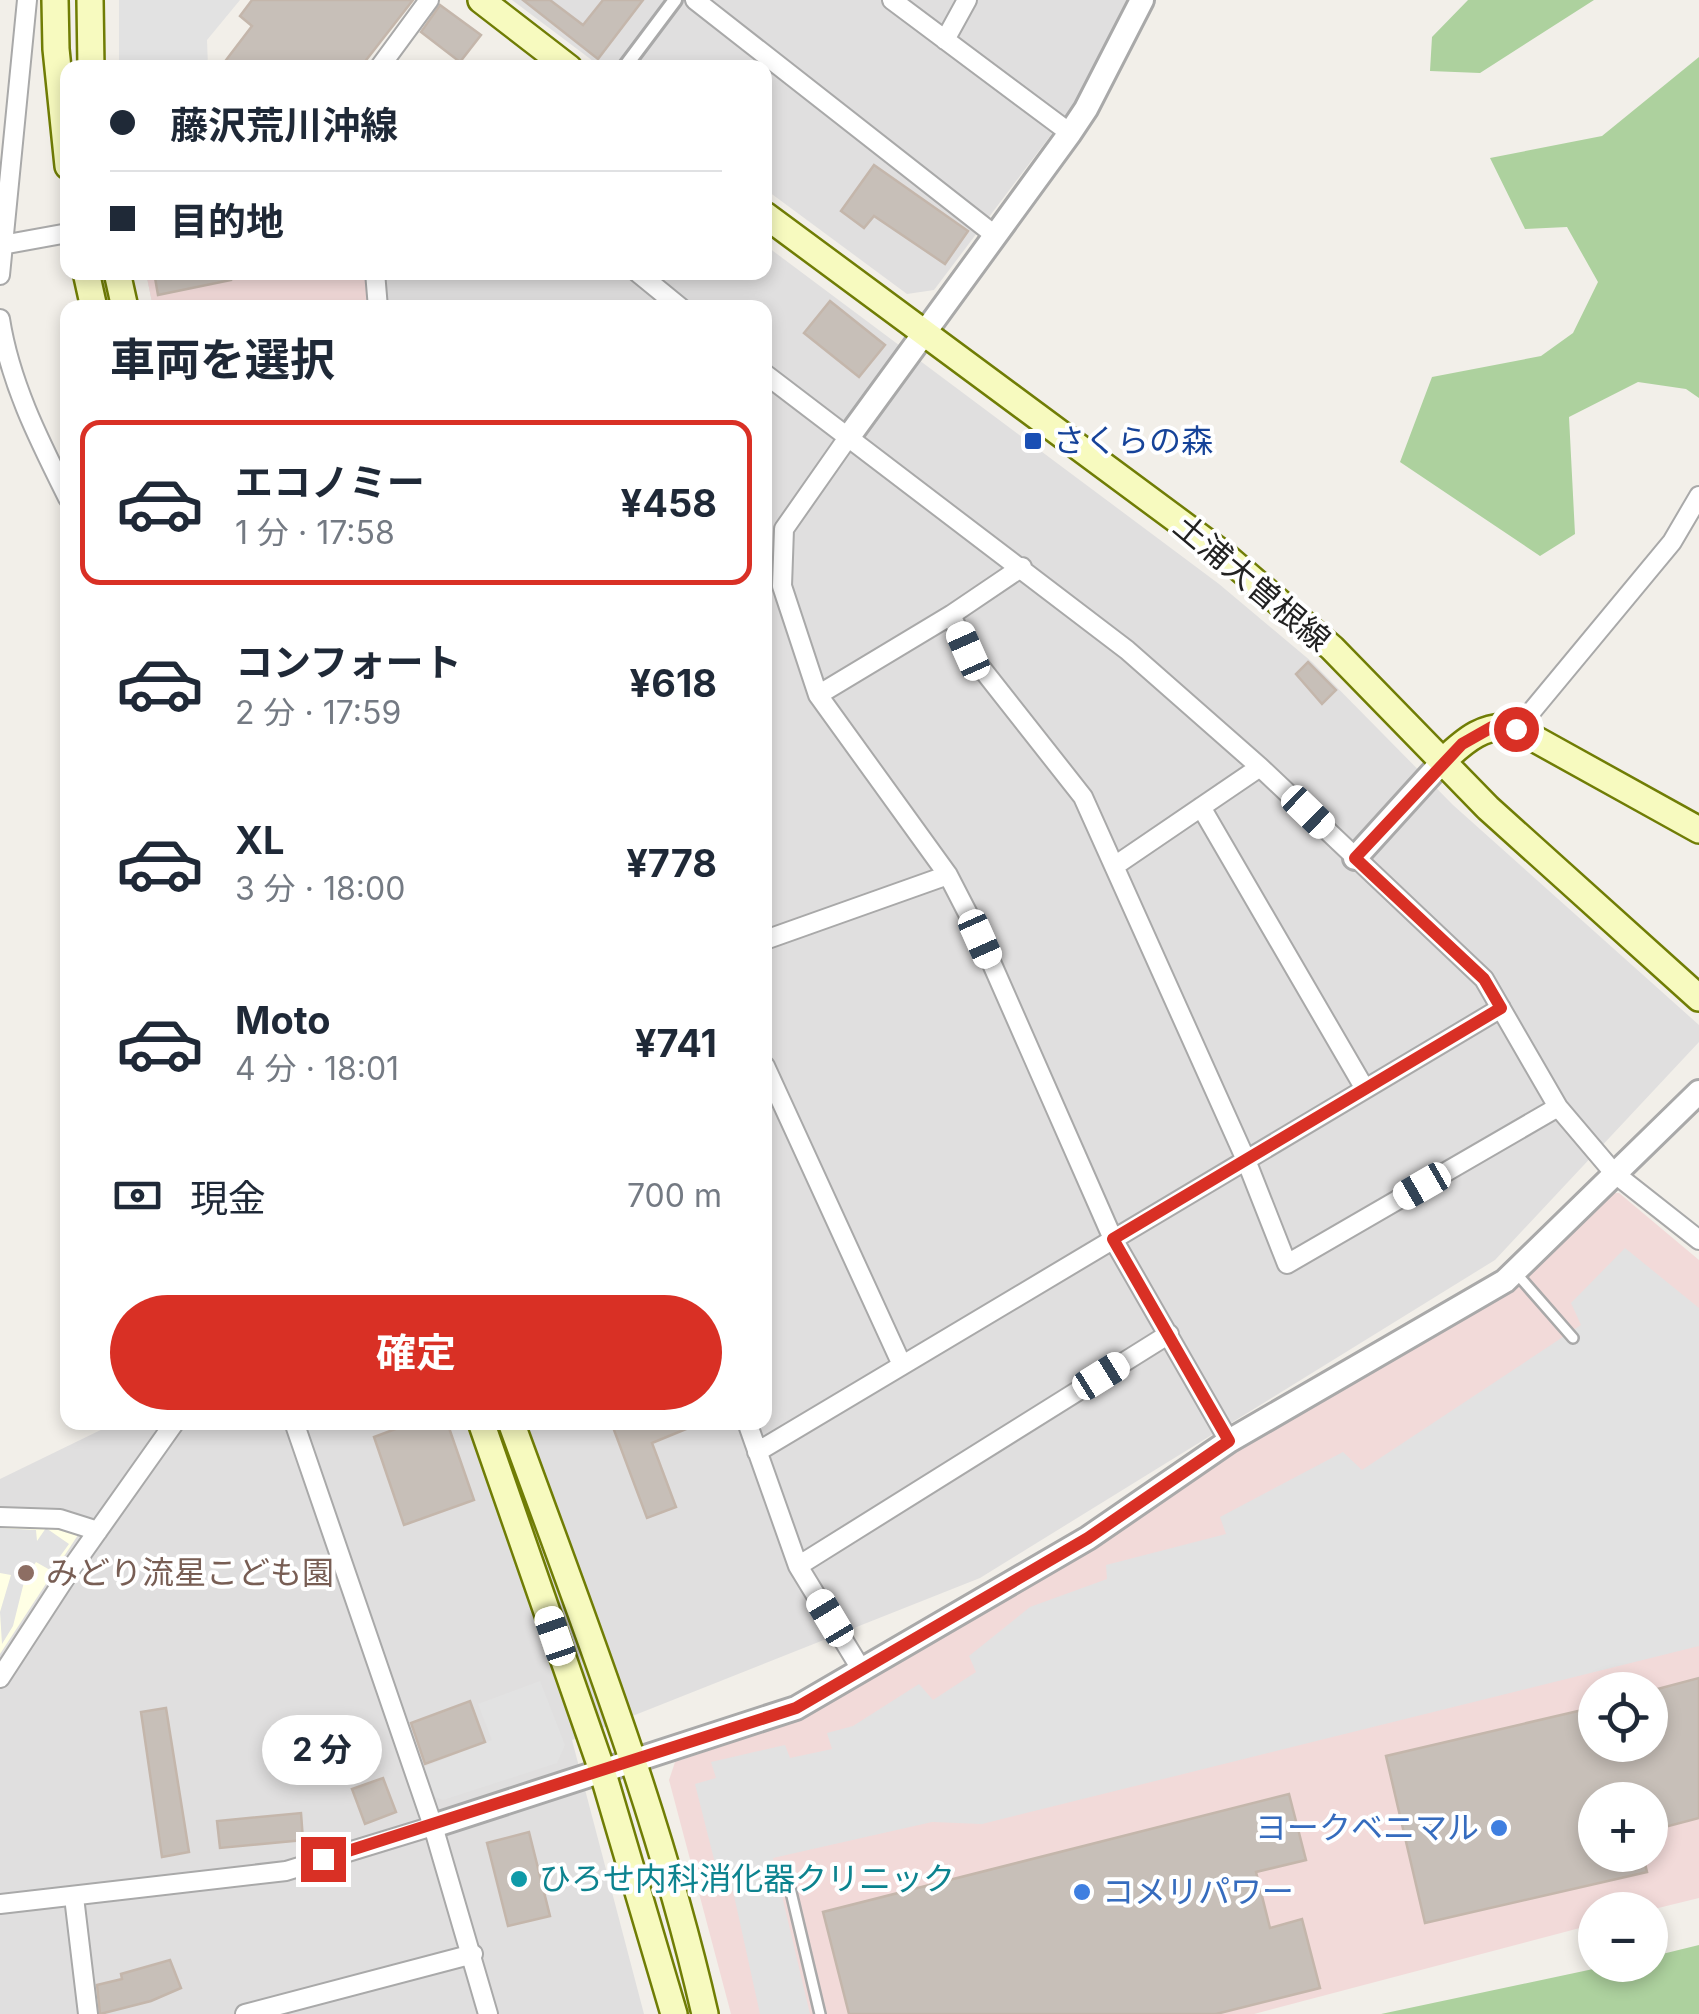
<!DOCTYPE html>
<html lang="ja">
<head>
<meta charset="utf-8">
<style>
	:root { --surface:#fff; --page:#f2f2f3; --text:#1f2937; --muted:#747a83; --line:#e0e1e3; --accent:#d93025 }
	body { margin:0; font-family:Inter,"Noto Sans JP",sans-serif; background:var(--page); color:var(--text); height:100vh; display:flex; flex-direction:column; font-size:38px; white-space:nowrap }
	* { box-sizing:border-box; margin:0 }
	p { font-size:32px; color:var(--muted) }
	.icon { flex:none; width:55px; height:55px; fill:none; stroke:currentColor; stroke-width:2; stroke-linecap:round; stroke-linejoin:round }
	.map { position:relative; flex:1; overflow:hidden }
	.side { position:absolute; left:60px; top:300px; width:712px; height:1130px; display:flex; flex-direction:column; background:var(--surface); border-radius:20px; box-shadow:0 5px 15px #0003 }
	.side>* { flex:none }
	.hud { position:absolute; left:60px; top:60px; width:712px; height:220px; border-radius:20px; box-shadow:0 5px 15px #0003; display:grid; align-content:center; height:220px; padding:0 50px; background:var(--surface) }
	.fabs { position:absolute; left:1578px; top:1672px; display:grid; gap:20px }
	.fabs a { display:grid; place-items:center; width:90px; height:90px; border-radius:50%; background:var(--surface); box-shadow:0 5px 15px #0003; font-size:50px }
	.end { position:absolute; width:45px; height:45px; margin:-22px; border:12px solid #d93025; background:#fff; box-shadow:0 0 0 5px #fff }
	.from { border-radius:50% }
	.bubble { position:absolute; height:70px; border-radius:35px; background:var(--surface); box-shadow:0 5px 15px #0003; font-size:32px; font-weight:700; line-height:70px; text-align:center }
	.car { position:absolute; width:30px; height:60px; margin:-30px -15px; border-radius:12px; box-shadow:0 0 8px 2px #0007; background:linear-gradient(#fff 24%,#345 0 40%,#fff 0 76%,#345 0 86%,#fff 0) }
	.hud b { display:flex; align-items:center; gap:35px; height:95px; font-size:38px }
	.hud b+b { border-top:2px solid var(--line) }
	.hud i { width:25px; height:25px; background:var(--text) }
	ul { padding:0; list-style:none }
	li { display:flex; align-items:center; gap:30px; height:165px; margin:0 20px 15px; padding:0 30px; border:5px solid transparent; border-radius:20px }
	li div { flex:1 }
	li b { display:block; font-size:38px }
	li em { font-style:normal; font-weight:700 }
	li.selected { border-color:var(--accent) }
	li>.icon { width:90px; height:90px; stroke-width:1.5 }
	h2 { padding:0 50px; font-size:45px; line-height:120px }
	.pay { display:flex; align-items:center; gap:25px; height:110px; padding:0 50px; font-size:38px }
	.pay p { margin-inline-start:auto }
	.button { display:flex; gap:20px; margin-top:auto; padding:20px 50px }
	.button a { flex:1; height:115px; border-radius:60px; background:var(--accent); color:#fff; font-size:40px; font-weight:700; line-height:115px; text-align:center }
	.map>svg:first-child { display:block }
	.residential { fill:#e0dfdf }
	.commercial { fill:#f2dad9; fill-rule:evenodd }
	.education { fill:#ffffe5 }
	.forest { fill:#add19e }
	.parking { fill:#e2e2e2 }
	.building { fill:#c7bfb8; stroke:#c4b6ab; stroke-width:2.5 }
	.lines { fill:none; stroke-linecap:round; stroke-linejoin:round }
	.service-casing { stroke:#a9a9a9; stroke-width:14 }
	.pedestrian-casing { stroke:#a9a9a9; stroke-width:18 }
	.minor-casing { stroke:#a9a9a9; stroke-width:22 }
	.tertiary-casing { stroke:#a9a9a9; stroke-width:28 }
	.secondary-casing { stroke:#707d05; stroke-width:30 }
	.service { stroke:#fff; stroke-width:9 }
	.pedestrian { stroke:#fff; stroke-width:12 }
	.minor { stroke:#fff; stroke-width:18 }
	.tertiary { stroke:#fff; stroke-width:22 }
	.secondary { stroke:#f7fabf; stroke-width:25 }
	.route { stroke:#d93025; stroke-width:12 }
	.transit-dot { fill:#1a4fb4; stroke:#fff; stroke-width:4 }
	.education-dot { fill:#8d6e63; stroke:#fff; stroke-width:4 }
	.shop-dot { fill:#3f7fe0; stroke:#fff; stroke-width:4 }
	.culture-dot { fill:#0f9aa8; stroke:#fff; stroke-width:4 }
	.labels { text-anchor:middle; stroke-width:8; stroke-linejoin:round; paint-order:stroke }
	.transit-label { font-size:32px; fill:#164399; stroke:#fff; text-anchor:start }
	.street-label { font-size:32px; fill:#222; stroke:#fff }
	.education-label { font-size:32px; fill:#785e54; stroke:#fff; text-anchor:start }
	.shop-label { font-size:32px; fill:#366cbe; stroke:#fff; text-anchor:end }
	.culture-label { font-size:32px; fill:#0d838f; stroke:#fff; text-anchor:start }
</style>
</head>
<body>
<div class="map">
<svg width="1699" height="2014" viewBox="0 0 1699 2014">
	<rect width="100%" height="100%" fill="#f2efe9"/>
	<path class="residential" d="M512 0H1130L1095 71 1069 111 934 290 907 294 765 189V68L601 67Z
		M765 245 1219 584 1312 662 1453 805 1699 1025V1042L1495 1260 980 1578 572 1740 644 2014H0V1479L115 1423 765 1422V308L153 307 146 273 765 272Z"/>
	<path class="commercial" d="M146 273H364L368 307H153Z
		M1610 1193H1619L1699 1260V1898L1650 1910H1595V1924L1254 2014H731L669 1780 675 1762 797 1721 1233 1450 1504 1294ZM1595 1690H1650V1745H1595ZM1595 1800H1650V1855H1595Z"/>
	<path class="education" d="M0 1525H52L76 1531 78 1535 0 1654Z"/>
	<path class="forest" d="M1468 0H1594L1480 73 1430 71 1432 37Z
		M1699 57V398L1686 389 1638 382 1569 417 1575 534 1540 556 1400 462 1432 377 1541 356 1573 333 1598 282 1567 227 1525 229 1490 158 1602 136Z
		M1699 1945V2014H1381L1612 1965H1650V1957Z"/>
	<path class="parking" d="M119 0H240L207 40 208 67 119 68Z
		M1625 1248 1699 1308V1646L982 1824 932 1822 773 1858 810 2014H760L733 1891H722L695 1784 716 1778 711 1762 785 1745 790 1758 832 1749 827 1733 853 1726 919 1684 933 1700 976 1672 969 1656 1030 1607 1107 1579 1106 1565 1226 1534 1220 1517 1343 1452 1362 1470 1581 1325 1571 1303Z
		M0 1528 36 1530 37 1541 46 1528 69 1544 50 1570 36 1562 25 1578 13 1626 2 1644 0 1612 11 1575 0 1573Z
		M540 1681 565 1745 557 1763 443 1800 434 1797 424 1767 492 1740 478 1704Z"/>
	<path class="building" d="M252 0H413L360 68H220L252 26 240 16Z
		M523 0H550L583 25 603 0H643L598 59Z
		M440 5 481 35 460 62 421 32Z
		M874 165 968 231 945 264 874 216 864 228 841 211Z
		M154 272H231V280L158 295Z
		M830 301 885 345 859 377 804 333Z
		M1308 662 1336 690 1322 704 1296 674Z
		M414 1422H447L474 1500 404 1525 374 1437Z
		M611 1422H703L652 1443 676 1507 647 1518Z
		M1699 1678V1818L1650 1831V1800H1595V1855H1643L1647 1872 1425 1923 1386 1756 1595 1707V1745H1650V1691Z
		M470 1701 485 1742 425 1764 411 1723Z
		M166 1708 189 1852 162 1857 141 1712Z
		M326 1738 338 1770 300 1783 289 1751Z
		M383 1778 396 1812 365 1824 352 1789Z
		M1289 1794 1306 1860 1256 1872 1270 1928 1302 1919 1320 1988 1216 2014H849L823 1912Z
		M301 1813 303 1840 220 1848 217 1821Z
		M529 1832 550 1916 508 1926 487 1843Z
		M170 1960 181 1988 151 2001 100 2014 97 1985 122 1979 121 1974Z"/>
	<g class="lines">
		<defs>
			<path id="service" d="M1517 1274 1573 1338
				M786 1871 820 2014"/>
			<path id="pedestrian" d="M624 68 675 0"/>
			<path id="minor" d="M695 0 996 236
				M892 0 1070 133
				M945 40 967 0
				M379 68 429 0
				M2 245 68 233
				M375 272 378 308
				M637 272 681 308
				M0 275 27 0
				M0 319C10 383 39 440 68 498
				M765 374 1127 650 1260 767 1484 979 1558 1107 1614 1173 1699 1240
				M847 439 784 529 782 586 818 695 948 875 981 939 1113 1239 1229 1441
				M951 615 968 651 1083 797 1246 1160 1287 1264 1558 1107
				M818 695 951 615 1022 567
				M1517 729 1672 542 1699 496
				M1201 807 1365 1089
				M1116 865 1260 767
				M765 940 948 875
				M765 1066 902 1365
				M294 1422 433 1826 488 2014
				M747 1422 798 1566 861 1669
				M757 1452 1501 1008
				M0 1517 60 1519 98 1531
				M798 1566 1169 1334
				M0 1678 73 1566 175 1422
				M74 1897 88 2014
				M0 1904 286 1871 433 1826
				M245 2014 473 1954"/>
			<path id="tertiary" d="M847 439 1070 133 1086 109 1142 0
				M1355 858 1443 761
				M433 1826 796 1708 1088 1538 1229 1441 1505 1281 1699 1092"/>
			<path id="secondary" d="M55 0 56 49 68 166
				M90 0 91 68
				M481 0 569 68
				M765 215 1223 554 1332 648 1488 808 1699 998
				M86 272 94 308
				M117 272 125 308
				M1443 761C1464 741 1486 721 1517 729L1699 830
				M481 1422 602 1770 674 2014
				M511 1422C582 1617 659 1812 705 2014"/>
		</defs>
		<use href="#service" class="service-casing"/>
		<use href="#pedestrian" class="pedestrian-casing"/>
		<use href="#minor" class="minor-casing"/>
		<use href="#tertiary" class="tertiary-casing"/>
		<use href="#secondary" class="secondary-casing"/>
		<use href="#service" class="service"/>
		<use href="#pedestrian" class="pedestrian"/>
		<use href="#minor" class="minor"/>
		<use href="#tertiary" class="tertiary"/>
		<use href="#secondary" class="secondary"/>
	</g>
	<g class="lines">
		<path class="route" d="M323 1859 796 1708 1088 1538 1229 1441 1113 1239 1501 1008 1484 979 1355 858 1462 744 1492 727 1516 729"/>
	</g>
	<rect class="transit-dot" x="1023" y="431" width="20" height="20" rx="5"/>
	<circle class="education-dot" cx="26" cy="1573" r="10"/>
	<g class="shop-dot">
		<circle cx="1499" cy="1828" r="10"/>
		<circle cx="1082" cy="1892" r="10"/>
	</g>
	<circle class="culture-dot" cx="519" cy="1879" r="10"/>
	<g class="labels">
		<g class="transit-label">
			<text x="1053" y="452">さくらの森</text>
		</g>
		<g class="street-label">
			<text transform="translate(1252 583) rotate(40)" y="11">土浦大曽根線</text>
		</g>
		<g class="education-label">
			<text x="46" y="1584">みどり流星こども園</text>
		</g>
		<g class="shop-label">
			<text x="1479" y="1839">ヨークベニマル</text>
			<text x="1102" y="1903" text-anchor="start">コメリパワー</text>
		</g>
		<g class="culture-label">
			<text x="539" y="1890">ひろせ内科消化器クリニック</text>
		</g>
	</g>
</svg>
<div class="fabs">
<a><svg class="icon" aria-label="locate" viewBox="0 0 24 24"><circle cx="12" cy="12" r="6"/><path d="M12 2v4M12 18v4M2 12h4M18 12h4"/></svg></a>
<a>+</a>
<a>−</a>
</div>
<i class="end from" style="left:1516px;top:729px"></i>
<i class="end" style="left:323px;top:1859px"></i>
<div class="bubble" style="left:262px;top:1715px;width:120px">2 分</div>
<i class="car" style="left:968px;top:651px;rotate:336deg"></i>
<i class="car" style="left:1308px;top:812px;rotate:134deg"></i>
<i class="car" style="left:980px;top:939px;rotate:156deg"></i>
<i class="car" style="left:1422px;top:1186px;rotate:240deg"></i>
<i class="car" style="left:1101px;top:1376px;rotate:58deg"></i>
<i class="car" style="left:830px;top:1618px;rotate:329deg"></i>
<i class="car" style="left:555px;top:1636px;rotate:341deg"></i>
<div class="hud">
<b><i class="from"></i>藤沢荒川沖線</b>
<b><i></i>目的地</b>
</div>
<section class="side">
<h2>車両を選択</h2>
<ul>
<li class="selected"><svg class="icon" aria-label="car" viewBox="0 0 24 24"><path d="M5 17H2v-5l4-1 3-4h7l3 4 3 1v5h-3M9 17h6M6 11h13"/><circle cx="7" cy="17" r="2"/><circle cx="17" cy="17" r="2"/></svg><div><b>エコノミー</b><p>1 分 · 17:58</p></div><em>¥458</em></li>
<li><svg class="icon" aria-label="car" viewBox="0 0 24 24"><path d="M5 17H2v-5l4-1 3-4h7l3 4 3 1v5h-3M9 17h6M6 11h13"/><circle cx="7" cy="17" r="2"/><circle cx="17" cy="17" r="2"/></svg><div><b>コンフォート</b><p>2 分 · 17:59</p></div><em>¥618</em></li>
<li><svg class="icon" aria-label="car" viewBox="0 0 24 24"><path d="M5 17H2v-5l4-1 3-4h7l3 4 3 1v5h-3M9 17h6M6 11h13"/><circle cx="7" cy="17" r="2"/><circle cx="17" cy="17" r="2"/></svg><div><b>XL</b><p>3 分 · 18:00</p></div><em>¥778</em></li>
<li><svg class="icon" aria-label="car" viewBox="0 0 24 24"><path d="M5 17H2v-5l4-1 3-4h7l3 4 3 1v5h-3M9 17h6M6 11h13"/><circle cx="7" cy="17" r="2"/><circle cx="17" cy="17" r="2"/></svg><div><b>Moto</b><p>4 分 · 18:01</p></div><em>¥741</em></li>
</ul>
<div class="pay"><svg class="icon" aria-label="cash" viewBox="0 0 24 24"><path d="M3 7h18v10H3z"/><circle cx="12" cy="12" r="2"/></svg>現金<p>700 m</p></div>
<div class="button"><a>確定</a></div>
</section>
</div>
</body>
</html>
